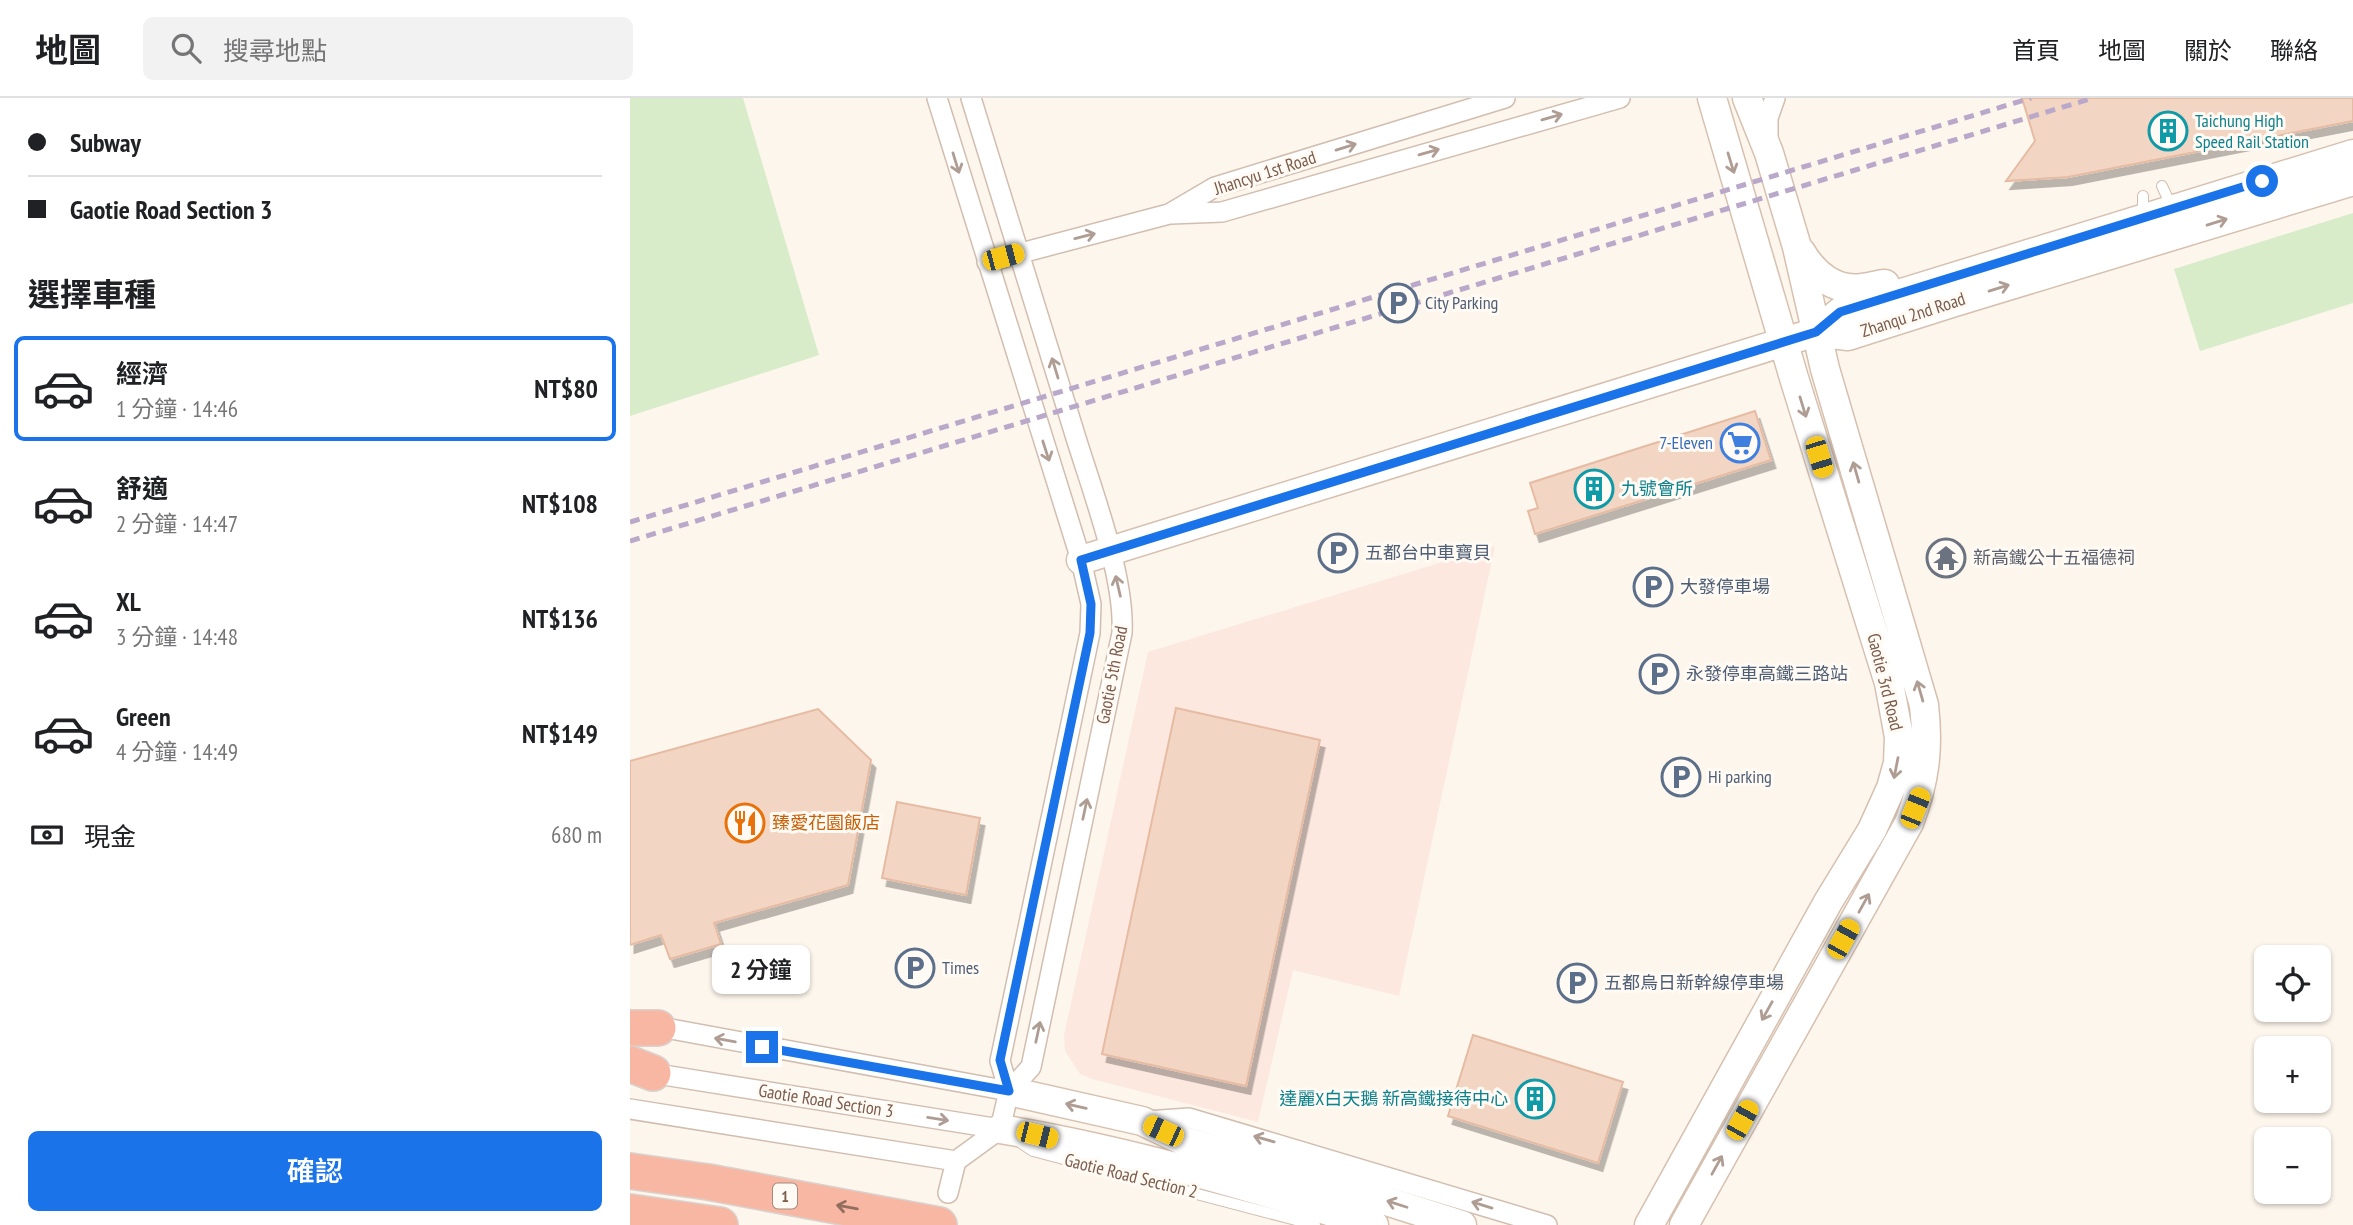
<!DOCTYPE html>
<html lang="zh-TW">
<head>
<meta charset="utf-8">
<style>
	:root { --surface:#fff; --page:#f2f2f2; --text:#202124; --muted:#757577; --line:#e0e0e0; --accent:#1a73e8 }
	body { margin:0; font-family:"PT Sans Narrow","Noto Sans TC",sans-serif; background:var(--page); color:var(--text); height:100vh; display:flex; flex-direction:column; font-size:26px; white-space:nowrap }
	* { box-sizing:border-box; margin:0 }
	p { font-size:23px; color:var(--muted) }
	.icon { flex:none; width:38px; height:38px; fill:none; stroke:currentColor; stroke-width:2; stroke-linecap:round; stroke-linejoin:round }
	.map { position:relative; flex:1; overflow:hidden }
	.drawer { display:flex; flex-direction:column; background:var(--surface); width:630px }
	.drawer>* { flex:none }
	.hud { display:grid; align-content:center; height:154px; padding:0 28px; background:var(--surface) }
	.fabs { position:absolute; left:1624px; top:847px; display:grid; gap:14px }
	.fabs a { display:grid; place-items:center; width:77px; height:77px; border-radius:10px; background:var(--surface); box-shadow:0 2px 5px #0004; font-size:35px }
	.end { position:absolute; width:32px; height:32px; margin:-16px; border:9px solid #1a73e8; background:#fff; box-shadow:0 0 0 4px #fff }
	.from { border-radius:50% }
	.bubble { position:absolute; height:49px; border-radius:10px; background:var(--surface); box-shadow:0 2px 5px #0004; font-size:23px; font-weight:600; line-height:49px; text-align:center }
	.car { position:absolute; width:21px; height:42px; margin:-21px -10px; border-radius:9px; box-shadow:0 0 5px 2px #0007; background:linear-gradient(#f5c518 24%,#345 0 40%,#f5c518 0 76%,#345 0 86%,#f5c518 0) }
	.hud b { display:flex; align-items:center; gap:24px; height:66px; font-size:26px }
	.hud b+b { border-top:2px solid var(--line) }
	.hud i { width:18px; height:18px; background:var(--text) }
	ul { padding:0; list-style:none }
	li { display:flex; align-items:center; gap:21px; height:105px; margin:0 14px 10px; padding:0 14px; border:4px solid transparent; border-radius:10px }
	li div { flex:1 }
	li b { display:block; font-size:26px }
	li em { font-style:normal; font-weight:600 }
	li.active { border-color:var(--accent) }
	li>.icon { width:63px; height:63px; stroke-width:1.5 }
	h2 { padding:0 28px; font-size:32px; line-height:84px }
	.pay { display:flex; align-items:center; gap:18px; height:77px; padding:0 28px; font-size:26px }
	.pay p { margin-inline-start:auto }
	.button { display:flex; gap:14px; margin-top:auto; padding:14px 28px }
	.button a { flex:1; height:80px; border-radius:10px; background:var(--accent); color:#fff; font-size:28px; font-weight:600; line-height:80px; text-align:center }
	header { display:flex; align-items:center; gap:42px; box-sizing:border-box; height:98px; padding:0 35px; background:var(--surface); border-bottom:2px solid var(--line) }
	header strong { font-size:33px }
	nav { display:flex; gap:38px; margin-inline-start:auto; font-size:24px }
	.search { width:490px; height:63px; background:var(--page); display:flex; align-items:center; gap:18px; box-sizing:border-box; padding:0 24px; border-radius:10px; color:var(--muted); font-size:26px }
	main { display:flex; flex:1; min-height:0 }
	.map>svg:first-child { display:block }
	.commercial { fill:#fde8e0 }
	.green { fill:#d8ecc9 }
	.building { fill:#f3d5c3; stroke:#e6bba3; stroke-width:2; filter:url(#shadow) }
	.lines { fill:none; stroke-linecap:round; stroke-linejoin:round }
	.lane-casing { stroke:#d1beb0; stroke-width:12 }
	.street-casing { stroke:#d1beb0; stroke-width:22 }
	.secondary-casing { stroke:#d6c0b0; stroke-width:31 }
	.highway-casing { stroke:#dad1cd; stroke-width:38 }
	.lane { stroke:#fff; stroke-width:10 }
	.street { stroke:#fff; stroke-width:19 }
	.secondary { stroke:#fff; stroke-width:28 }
	.highway { stroke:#f7b7a3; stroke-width:35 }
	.rail { stroke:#b9a8c9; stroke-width:5; stroke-dasharray:10 7; stroke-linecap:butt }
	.oneway { stroke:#af9d94 }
	.oneway2 { stroke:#936e5e }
	.route { stroke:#1a73e8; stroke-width:9 }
	.labels { text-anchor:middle; stroke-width:6; stroke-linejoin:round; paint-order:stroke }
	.shield { fill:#fffaf3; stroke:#a28b7f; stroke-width:2 }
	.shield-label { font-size:16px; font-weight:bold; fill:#7a5c4d }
	.culture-label { font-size:18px; fill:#0d838f; stroke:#fffaf3; text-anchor:start }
	.street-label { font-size:18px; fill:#7a5c4d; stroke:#fffaf3 }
	.service-label { font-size:18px; fill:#4e5e75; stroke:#fffaf3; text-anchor:start }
	.shop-label { font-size:18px; fill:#366cbe; stroke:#fffaf3; text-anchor:end }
	.worship-label { font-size:18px; fill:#5b616d; stroke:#fffaf3; text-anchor:start }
	.food-label { font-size:18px; fill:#c56008; stroke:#fffaf3; text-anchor:start }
</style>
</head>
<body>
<header>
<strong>地圖</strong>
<div class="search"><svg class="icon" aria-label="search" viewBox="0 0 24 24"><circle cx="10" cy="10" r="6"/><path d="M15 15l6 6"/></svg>搜尋地點</div>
<nav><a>首頁</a><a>地圖</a><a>關於</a><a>聯絡</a></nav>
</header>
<main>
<section class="drawer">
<div class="hud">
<b><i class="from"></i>Subway</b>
<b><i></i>Gaotie Road Section 3</b>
</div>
<h2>選擇車種</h2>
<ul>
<li class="active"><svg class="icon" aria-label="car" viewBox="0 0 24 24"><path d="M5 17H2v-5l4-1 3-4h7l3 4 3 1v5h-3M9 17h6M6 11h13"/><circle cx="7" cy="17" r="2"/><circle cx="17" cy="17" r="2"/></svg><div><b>經濟</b><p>1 分鐘 · 14:46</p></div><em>NT$80</em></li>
<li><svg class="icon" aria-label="car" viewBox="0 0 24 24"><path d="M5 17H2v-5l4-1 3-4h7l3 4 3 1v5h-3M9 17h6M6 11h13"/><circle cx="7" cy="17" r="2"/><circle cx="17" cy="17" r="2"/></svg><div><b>舒適</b><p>2 分鐘 · 14:47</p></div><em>NT$108</em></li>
<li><svg class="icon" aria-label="car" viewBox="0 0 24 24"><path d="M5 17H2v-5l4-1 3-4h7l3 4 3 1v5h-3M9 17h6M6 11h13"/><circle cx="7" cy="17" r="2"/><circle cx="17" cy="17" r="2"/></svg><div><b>XL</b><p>3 分鐘 · 14:48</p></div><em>NT$136</em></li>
<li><svg class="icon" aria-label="car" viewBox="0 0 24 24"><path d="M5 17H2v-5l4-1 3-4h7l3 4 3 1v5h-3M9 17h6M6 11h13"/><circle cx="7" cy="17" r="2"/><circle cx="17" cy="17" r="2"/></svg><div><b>Green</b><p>4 分鐘 · 14:49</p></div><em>NT$149</em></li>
</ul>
<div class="pay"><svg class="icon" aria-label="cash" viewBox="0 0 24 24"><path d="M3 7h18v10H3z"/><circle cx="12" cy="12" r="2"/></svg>現金<p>680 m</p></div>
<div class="button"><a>確認</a></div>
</section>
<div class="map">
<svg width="1723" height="1127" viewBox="0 0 1723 1127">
	<defs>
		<filter id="shadow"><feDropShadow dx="4.5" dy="8" stdDeviation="0" flood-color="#0004"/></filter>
	</defs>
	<rect width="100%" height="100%" fill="#fdf6ec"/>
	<path class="commercial" d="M865 448 769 898 663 872 628 1024 462 981 450 976 435 953 434 937 518 554Z"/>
	<path class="green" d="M0 0H113L189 257 0 318Z
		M1723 115V205L1570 253 1544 171Z"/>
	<path class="building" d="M1392 0H1723V23L1438 79 1376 83 1405 43Z
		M1125 313 1141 362 905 436 898 413 908 410 900 385Z
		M546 610 690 642 616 988 472 956Z
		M188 611 241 662 218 787 84 825 91 846 40 861 31 837 0 847V663Z
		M267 704 350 720 336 797 252 780Z
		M843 937 993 984 968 1065 818 1018Z"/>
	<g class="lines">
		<defs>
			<path id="lane" d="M1532 88 1538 101 1546 105
				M1510 117 1513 112V98
				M391 1045 403 1053 685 1127"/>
			<path id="street" d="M307 0 451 462 461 506 460 535 370 963 379 993
				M341 0C376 113 411 226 446 340 463 395 495 479 492 535L401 969 379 993 370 1031
				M1138 40V20L1145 0
				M541 116 592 114 990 0
				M357 164 539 116 585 89 875 0
				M19 927 379 993
				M15 974 370 1031
				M0 1011 326 1063
				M517 1023 559 1020 917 1127
				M318 1095 326 1063 370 1031"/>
			<path id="secondary" d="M1171 154C1184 176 1205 194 1232 190 1240 189 1247 187 1255 186
				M1186 234 1218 238 1325 204 1723 83
				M451 462 1186 234 1210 214 1723 56
				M379 993 512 1023 554 1043 668 1075 832 1127
				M370 1031C497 1052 622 1089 744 1127
				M1019 1127 1198 804 1242 732 1261 690 1268 665 1269 639 1259 585 1164 280 1082 0
				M1054 1127 1279 725C1295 683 1299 651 1294 607L1195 271 1167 149 1139 55 1117 0"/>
			<path id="highway" d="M0 930H28
				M0 966 23 975
				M0 1073 78 1084 309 1127
				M0 1114 90 1127"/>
		</defs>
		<use href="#lane" class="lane-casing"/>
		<use href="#street" class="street-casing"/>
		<use href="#secondary" class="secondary-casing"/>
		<use href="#highway" class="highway-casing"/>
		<use href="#lane" class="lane"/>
		<use href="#street" class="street"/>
		<use href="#secondary" class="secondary"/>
		<use href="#highway" class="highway"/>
		<path class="rail" d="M0 424 1401 0
			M0 443 1463 0"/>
	</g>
	<defs><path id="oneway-shaft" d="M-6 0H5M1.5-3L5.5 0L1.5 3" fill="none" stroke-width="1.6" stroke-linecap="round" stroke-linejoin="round" transform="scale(1.75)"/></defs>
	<g class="oneway">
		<use href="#oneway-shaft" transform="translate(922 19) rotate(-16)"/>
		<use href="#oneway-shaft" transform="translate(716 49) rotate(-17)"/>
		<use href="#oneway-shaft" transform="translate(799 54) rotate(-16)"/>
		<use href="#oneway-shaft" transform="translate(326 65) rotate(73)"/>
		<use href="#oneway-shaft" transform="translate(1101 65) rotate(73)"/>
		<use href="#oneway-shaft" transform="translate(1587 124) rotate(-17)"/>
		<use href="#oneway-shaft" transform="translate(455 138) rotate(-14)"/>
		<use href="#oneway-shaft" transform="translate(1369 190) rotate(-17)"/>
		<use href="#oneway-shaft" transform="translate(425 270) rotate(-107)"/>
		<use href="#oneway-shaft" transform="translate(1173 309) rotate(73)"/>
		<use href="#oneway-shaft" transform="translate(416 353) rotate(72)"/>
		<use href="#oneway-shaft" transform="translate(1226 374) rotate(-106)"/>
		<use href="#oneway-shaft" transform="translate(488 488) rotate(-103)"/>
		<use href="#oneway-shaft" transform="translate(1290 593) rotate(-106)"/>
		<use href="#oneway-shaft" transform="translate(1266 670) rotate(101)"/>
		<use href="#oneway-shaft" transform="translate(455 711) rotate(-78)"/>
		<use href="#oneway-shaft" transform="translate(1234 805) rotate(-61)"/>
		<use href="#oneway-shaft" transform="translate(1137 913) rotate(119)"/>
		<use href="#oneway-shaft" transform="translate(408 934) rotate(-78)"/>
		<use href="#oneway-shaft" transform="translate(95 942) rotate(-170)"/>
		<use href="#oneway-shaft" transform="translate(446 1008) rotate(-167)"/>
		<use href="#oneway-shaft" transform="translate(308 1021) rotate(9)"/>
		<use href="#oneway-shaft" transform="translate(634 1041) rotate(-164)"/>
		<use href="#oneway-shaft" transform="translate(1087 1067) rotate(-61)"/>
		<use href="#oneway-shaft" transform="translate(767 1106) rotate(-162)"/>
		<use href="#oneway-shaft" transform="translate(852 1107) rotate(-163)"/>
	</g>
	<use class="oneway2" href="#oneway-shaft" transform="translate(217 1109) rotate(-170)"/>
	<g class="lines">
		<path class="route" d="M132 949 379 993 370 962 460 535 461 506 451 462 1186 234 1210 214 1632 83"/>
	</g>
	<defs>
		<symbol id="building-ring" viewBox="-11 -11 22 22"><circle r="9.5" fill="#fffaf3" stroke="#0f9aa8" stroke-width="1.5"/><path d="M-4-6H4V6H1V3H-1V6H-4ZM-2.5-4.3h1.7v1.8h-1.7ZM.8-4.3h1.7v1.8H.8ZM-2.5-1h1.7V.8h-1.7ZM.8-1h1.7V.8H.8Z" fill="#0f9aa8"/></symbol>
		<symbol id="parking-ring" viewBox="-11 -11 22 22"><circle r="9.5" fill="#fffaf3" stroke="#5c6f8a" stroke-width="1.5"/><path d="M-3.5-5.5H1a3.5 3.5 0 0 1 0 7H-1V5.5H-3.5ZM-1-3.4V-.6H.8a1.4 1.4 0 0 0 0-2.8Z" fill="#5c6f8a"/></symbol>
		<symbol id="supermarket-ring" viewBox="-11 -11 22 22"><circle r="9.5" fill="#fffaf3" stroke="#3f7fe0" stroke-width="1.5"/><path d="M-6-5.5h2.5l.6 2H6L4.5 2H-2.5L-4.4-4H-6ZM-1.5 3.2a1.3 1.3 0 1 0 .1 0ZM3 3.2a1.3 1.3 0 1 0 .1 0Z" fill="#3f7fe0"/></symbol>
		<symbol id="temple-ring" viewBox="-11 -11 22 22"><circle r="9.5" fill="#fffaf3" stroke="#6b7280" stroke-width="1.5"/><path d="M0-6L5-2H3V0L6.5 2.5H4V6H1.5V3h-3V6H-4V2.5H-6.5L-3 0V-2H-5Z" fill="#6b7280"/></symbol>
		<symbol id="restaurant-ring" viewBox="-11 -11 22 22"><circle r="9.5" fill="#fffaf3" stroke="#e8710a" stroke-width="1.5"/><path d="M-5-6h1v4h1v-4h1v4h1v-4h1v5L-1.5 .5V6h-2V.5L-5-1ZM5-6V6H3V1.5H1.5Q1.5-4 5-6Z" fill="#e8710a"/></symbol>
	</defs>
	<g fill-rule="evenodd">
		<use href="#building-ring" x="1516" y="11" width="44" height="44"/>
		<use href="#parking-ring" x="746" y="183" width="44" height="44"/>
		<use href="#supermarket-ring" x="1088" y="323" width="44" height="44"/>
		<use href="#building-ring" x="942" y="369" width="44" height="44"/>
		<use href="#parking-ring" x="686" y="433" width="44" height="44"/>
		<use href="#temple-ring" x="1294" y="438" width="44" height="44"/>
		<use href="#parking-ring" x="1001" y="467" width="44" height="44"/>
		<use href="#parking-ring" x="1007" y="554" width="44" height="44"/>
		<use href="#parking-ring" x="1029" y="657" width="44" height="44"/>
		<use href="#restaurant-ring" x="93" y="703" width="44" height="44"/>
		<use href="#parking-ring" x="263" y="848" width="44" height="44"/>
		<use href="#parking-ring" x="925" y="863" width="44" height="44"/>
		<use href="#building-ring" x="883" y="979" width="44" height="44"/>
	</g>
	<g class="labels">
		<rect class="shield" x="143" y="1085.5" width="24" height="25" rx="5"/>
		<g class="shield-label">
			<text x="155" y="1104">1</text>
		</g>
		<g class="culture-label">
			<text x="1565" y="29">Taichung High<tspan x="1565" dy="21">Speed Rail Station</tspan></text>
			<text x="991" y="397">九號會所</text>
			<text x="878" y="1007" text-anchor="end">達麗X白天鵝 新高鐵接待中心</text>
		</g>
		<g class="street-label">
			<text transform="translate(635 75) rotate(-18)" y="6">Jhancyu 1st Road</text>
			<text transform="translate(1283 217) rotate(-18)" y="6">Zhanqu 2nd Road</text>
			<text transform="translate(482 577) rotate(-79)" y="6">Gaotie 5th Road</text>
			<text transform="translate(1255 584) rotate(76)" y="6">Gaotie 3rd Road</text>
			<text transform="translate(196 1003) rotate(9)" y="6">Gaotie Road Section 3</text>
			<text transform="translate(501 1078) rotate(14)" y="6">Gaotie Road Section 2</text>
		</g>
		<g class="service-label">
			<text x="795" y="211">City Parking</text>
			<text x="735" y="461">五都台中車寶貝</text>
			<text x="1050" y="495">大發停車場</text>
			<text x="1056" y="582">永發停車高鐵三路站</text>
			<text x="1078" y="685">Hi parking</text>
			<text x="312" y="876">Times</text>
			<text x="974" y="891">五都烏日新幹線停車場</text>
		</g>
		<g class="shop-label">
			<text x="1083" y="351">7-Eleven</text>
		</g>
		<g class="worship-label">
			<text x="1343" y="466">新高鐵公十五福德祠</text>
		</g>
		<g class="food-label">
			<text x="142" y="731">臻愛花園飯店</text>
		</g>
	</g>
</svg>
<div class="fabs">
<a><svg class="icon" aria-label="locate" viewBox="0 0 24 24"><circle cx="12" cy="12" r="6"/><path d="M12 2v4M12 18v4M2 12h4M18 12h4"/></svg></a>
<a>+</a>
<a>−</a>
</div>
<i class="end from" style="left:1632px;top:83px"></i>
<i class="end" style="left:132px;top:949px"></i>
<div class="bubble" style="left:82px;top:847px;width:98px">2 分鐘</div>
<i class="car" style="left:373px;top:159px;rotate:75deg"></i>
<i class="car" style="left:1189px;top:359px;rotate:163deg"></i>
<i class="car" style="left:1285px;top:710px;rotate:22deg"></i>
<i class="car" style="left:1213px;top:841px;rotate:29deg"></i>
<i class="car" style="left:1112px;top:1022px;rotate:29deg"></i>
<i class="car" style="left:533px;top:1033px;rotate:295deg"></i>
<i class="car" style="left:407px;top:1037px;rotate:104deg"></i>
</div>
</main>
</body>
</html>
